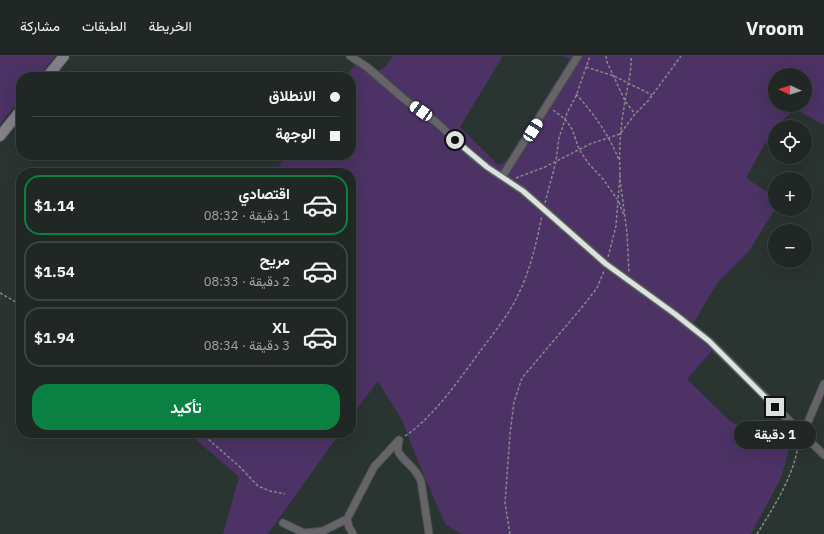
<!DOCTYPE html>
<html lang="ar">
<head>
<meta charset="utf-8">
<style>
	:root { --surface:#202724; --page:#282f2c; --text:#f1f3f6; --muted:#a2a5a6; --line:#3d4441; --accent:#0b8043 }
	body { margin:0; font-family:"IBM Plex Sans",Vazirmatn,sans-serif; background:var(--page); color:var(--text); direction:rtl; height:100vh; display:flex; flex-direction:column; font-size:15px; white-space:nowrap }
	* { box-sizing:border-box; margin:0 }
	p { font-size:13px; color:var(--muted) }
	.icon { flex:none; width:22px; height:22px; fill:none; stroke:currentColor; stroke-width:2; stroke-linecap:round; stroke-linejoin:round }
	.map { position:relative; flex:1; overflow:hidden; direction:ltr }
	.drawer { position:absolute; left:16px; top:112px; width:340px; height:270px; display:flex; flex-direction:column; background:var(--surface); border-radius:16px; box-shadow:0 4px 16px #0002,0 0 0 1px var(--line); direction:rtl }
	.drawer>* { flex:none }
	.top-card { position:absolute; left:16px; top:16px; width:340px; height:88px; border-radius:16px; box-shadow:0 4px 16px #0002,0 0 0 1px var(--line); direction:rtl; display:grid; align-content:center; height:88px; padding:0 16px; background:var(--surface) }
	.needle { width:26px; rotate:273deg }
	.buttons { position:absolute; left:768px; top:12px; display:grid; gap:8px }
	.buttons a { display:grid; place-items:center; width:44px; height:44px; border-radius:50%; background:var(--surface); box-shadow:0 4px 16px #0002,0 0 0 1px var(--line); font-size:20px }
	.end { position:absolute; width:18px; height:18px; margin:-9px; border:5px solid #dce2e0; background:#111; box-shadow:0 0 0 2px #111 }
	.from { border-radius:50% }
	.bubble { position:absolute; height:28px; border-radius:14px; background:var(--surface); box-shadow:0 4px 16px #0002,0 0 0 1px var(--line); font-size:13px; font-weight:700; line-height:28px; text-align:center; direction:rtl }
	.car { position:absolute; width:12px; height:24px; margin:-12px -6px; border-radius:5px; box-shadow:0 0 3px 1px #0007; background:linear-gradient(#fff 24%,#345 0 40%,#fff 0 76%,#345 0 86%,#fff 0) }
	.top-card b { display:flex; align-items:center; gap:14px; height:38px; font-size:15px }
	.top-card b+b { border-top:1px solid var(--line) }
	.top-card i { width:10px; height:10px; background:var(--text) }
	ul { padding:7px 0 0; list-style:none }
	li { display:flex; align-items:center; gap:12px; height:60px; margin:0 8px 6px; padding:0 8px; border:2px solid var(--line); border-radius:16px }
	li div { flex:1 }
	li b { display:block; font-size:15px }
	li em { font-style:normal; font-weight:700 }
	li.active { border-color:var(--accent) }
	li>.icon { width:36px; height:36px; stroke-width:1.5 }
	.action { display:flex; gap:8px; margin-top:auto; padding:8px 16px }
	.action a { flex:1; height:46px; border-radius:16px; background:var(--accent); color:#fff; font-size:16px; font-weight:700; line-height:46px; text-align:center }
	header { display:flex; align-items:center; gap:24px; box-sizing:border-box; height:56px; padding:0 20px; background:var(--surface); border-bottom:1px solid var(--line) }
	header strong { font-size:19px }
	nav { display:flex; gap:22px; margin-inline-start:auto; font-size:14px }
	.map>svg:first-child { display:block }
	.grass { fill:#4c3265; fill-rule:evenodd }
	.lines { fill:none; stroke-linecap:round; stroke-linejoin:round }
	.street-casing { stroke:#46504c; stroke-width:9 }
	.secondary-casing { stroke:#46504c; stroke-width:12 }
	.path { stroke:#838b88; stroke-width:1.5; stroke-dasharray:3 2; stroke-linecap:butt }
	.street { stroke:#666468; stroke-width:7 }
	.secondary { stroke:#838087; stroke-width:10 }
	.route { stroke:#dce2e0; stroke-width:5 }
</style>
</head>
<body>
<header>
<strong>Vroom</strong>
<nav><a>الخريطة</a><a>الطبقات</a><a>مشاركة</a></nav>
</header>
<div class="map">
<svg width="824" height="478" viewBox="0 0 824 478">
	<rect width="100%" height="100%" fill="#2a3430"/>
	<path class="grass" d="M0 0H56L38 21H21V42L0 68Z
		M393 0H503L460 71 498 109 506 105 570 3 562 0H824V69L795 53 773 73 746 122 775 141V153L749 195 718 226 690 273 712 295 687 323 730 365 775 389 788 367 793 380 781 422 751 478H461L445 468 419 408 402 364 378 325 351 361V117H274L287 99H351V21H346L355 9 372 19 385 11ZM775 19H805V49H775Z
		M188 377H340L268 478H223L239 421Z"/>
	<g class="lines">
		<defs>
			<path id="street" d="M350 0 367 11 404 43 436 66 471 98 487 111 523 135 606 208 675 258 709 285 824 399
				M502 121 578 0
				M803 378 824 328
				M399 384C398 389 397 393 399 397 406 408 415 410 421 425L429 478
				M283 467 304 477 323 475 347 463
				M353 478 349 471 347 463 374 411 399 384"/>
			<path id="secondary" d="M47 21 64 0
				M0 80 21 54"/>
		</defs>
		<use href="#street" class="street-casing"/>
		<use href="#secondary" class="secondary-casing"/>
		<path class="path" d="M606 0 607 6 625 45 635 58
			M586 11 614 20 652 39
			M576 38C594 58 609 79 619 104
			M553 54 565 63 572 73 579 93 588 107 603 123 617 143
			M620 119C619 96 620 74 624 52 626 34 632 18 631 0
			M516 122 545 111 590 88 620 78 635 58 648 45 681 0
			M620 123 627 177 629 217
			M619 146 624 160
			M545 147 556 105 559 82 567 57 576 40 590 0
			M608 201 616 170 620 119
			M0 237 21 249
			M201 377 239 410 258 430 270 435 285 438
			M405 380C435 360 460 322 481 294 493 278 509 258 517 241 530 216 536 188 542 160
			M510 478 505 447 510 378 514 346 522 322 583 250 597 232 604 215
			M757 478C775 449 794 420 799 385"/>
		<use href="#street" class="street"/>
		<use href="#secondary" class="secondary"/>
	</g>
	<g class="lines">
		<path class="route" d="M455 84 487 111 523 135 606 208 675 258 709 285 775 351"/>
	</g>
</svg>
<div class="buttons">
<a><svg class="needle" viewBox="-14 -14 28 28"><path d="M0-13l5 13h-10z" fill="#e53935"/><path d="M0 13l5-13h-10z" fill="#a2a5a6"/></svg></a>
<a><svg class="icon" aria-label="locate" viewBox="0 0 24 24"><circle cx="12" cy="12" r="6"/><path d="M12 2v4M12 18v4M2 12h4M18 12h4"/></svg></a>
<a>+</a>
<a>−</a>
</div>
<i class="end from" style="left:455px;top:84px"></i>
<i class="end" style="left:775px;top:351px"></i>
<div class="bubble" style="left:734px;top:365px;width:82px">1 دقيقة</div>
<i class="car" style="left:421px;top:55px;rotate:305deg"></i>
<i class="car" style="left:533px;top:74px;rotate:33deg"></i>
<div class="top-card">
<b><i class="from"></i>الانطلاق</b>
<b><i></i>الوجهة</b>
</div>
<section class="drawer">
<ul>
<li class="active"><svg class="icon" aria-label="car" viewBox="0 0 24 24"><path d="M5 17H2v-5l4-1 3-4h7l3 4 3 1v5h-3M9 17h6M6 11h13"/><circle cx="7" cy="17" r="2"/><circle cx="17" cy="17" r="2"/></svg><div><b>اقتصادي</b><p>1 دقيقة · 08:32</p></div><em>$1.14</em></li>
<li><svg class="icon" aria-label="car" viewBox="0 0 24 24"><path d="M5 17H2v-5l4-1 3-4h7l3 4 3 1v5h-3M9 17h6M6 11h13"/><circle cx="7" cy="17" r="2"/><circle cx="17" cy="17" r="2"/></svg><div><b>مريح</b><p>2 دقيقة · 08:33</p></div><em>$1.54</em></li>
<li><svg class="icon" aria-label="car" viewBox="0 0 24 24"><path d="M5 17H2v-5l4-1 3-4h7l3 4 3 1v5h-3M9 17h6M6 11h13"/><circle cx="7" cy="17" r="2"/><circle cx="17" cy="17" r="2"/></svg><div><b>XL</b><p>3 دقيقة · 08:34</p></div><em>$1.94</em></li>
</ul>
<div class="action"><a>تأكيد</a></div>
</section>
</div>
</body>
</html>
